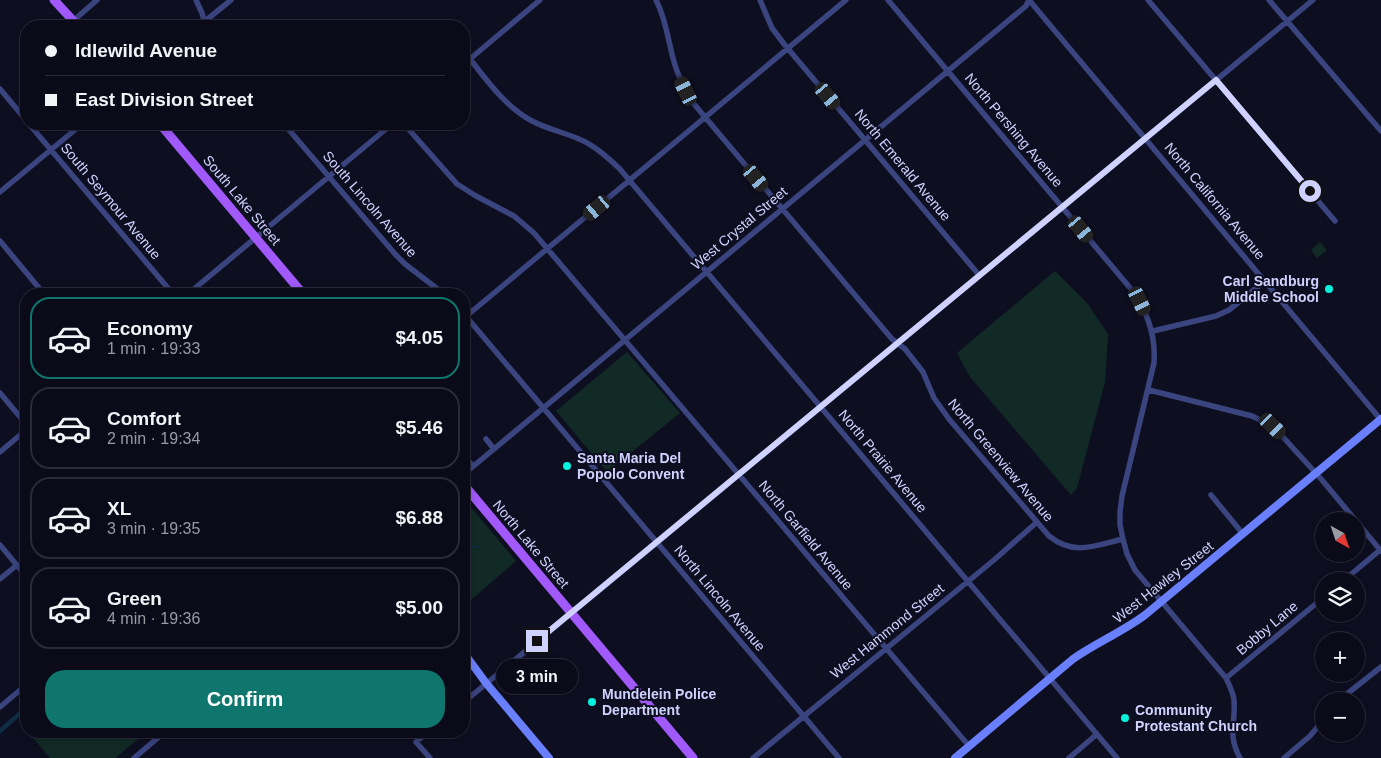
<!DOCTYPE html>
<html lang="en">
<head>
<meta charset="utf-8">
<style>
	:root { --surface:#0a0a19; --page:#181826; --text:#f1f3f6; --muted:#999aa2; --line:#2a2b38; --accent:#0f766e }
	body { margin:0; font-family:Arial,sans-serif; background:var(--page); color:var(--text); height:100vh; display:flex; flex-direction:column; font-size:19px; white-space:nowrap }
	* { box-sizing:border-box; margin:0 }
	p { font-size:16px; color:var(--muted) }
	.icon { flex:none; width:28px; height:28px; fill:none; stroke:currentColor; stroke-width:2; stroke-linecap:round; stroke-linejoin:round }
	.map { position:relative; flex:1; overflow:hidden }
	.drawer { position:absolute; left:20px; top:288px; width:450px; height:450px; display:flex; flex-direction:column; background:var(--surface); border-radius:20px; box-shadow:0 2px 8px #0003,0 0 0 1px var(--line) }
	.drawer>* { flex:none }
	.top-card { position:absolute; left:20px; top:20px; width:450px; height:110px; border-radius:20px; box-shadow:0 2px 8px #0003,0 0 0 1px var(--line); display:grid; align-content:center; height:110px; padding:0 25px; background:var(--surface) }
	.needle { width:32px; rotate:140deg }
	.buttons { position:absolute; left:1315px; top:512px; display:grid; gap:10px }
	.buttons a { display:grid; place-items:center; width:50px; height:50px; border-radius:50%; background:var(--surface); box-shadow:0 2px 8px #0003,0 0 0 1px var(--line); font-size:25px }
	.end { position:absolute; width:22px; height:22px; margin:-11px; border:6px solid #cfd2fe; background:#111; box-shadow:0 0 0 2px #111 }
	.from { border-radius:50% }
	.bubble { position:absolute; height:35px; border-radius:18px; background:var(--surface); box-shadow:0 2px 8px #0003,0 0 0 1px var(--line); font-size:16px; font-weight:700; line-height:35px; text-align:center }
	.car { position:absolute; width:15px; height:30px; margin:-15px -8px; border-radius:6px; box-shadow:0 0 4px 1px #0007; background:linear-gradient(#222 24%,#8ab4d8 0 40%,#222 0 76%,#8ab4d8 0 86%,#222 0) }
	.top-card b { display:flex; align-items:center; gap:18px; height:48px; font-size:19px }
	.top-card b+b { border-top:1px solid var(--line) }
	.top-card i { width:12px; height:12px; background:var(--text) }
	ul { padding:9px 0 0; list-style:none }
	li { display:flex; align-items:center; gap:15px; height:82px; margin:0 10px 8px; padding:0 15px; border:2px solid var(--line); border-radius:20px }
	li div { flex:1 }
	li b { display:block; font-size:19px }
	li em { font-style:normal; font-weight:700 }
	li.active { border-color:var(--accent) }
	li>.icon { width:45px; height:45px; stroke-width:1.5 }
	.primary-button { display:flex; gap:10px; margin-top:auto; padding:10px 25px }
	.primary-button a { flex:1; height:58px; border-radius:20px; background:var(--accent); color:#fff; font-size:20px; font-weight:700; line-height:58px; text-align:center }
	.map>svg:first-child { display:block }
	.green { fill:#112a25 }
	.water { fill:#0e2d45 }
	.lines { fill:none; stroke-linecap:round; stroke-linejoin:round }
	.stream { stroke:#0e2d45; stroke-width:2 }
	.street { stroke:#3a447e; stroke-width:5.5 }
	.secondary { stroke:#697ffb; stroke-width:8 }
	.primary { stroke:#a159fa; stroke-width:9 }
	.route { stroke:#cfd2fe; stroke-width:6 }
	.poi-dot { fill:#07f1df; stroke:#0e0e21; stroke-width:2 }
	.labels { text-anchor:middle; stroke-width:4; stroke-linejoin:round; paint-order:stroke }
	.street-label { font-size:14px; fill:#cfd2fe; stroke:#0e0e21 }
	.poi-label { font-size:14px; font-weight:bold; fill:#cfd2fe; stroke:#0e0e21; text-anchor:start }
</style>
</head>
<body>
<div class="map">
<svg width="1381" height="758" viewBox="0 0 1381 758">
	<rect width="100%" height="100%" fill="#0e0e21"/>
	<path class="green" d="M1320 242 1327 250 1317 258 1311 250Z
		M1055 271 1087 303 1108 334 1105 382 1077 488 1071 495 970 377 957 353Z
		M627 352 680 413 607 472 556 411Z
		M464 499 516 561 464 606Z
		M27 731H148L115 758H50Z"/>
	<path class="water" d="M26 705V711L0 734V728Z"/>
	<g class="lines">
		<path class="stream" d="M464 546 477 547"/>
		<path class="street" d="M196 0 202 13 205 24
			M656 0C667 21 668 43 675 65 679 79 687 92 694 104L892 339 905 349 916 363 923 372 934 398 949 419 1049 536C1074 556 1094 546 1123 539
			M760 0 772 28 784 44 979 275
			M888 0 1131 289C1148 312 1156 335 1154 363L1122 496 1120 512V525L1123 539 1127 554 1135 570 1226 678C1229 685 1233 692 1234 700 1236 724 1227 734 1240 758
			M1029 0 1381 420
			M1148 0 1335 221
			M1269 0 1381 131
			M73 21 97 0
			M199 26 231 0
			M470 59C488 82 506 107 532 121 547 129 563 132 579 139 594 145 607 157 619 168L1117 758
			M464 64 540 0
			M0 89 26 120
			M29 124 173 294
			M284 124 395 254 405 264 444 294
			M404 124 457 184 476 196 514 216 534 233 969 746
			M0 192 82 124
			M0 241 44 294
			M188 294 392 124
			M464 314 839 758
			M464 318 846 0
			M1153 331 1216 316 1229 310 1265 281
			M1149 390 1252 416 1273 426 1322 480 1381 551
			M0 393 26 424
			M486 439 494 449
			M0 452 26 430
			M465 457 473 466
			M464 474 1026 6 1029 0
			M1211 495 1243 534
			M0 545 26 576
			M0 579 17 565
			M1343 581 1380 550
			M1226 678 1324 597
			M1338 701 1381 667
			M464 702 1313 0
			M0 707 26 685
			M429 731 416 742 430 758
			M134 758 166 731
			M753 758 994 560 1037 522
			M1069 758 1097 734
			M1284 758 1310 736 1324 719"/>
		<path class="secondary" d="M464 653 486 683 549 758
			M955 758 1073 659C1096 643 1122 632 1145 615L1381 419"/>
		<path class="primary" d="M54 0 78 26
			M160 124 303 294
			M464 485 693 758"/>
	</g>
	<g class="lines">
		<path class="route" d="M537 641 1216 80 1310 191"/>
	</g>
	<g class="poi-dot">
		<circle cx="1329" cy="289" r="5"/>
		<circle cx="567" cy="466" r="5"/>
		<circle cx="592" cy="702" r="5"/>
		<circle cx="1125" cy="718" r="5"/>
	</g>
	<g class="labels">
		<g class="street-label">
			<text transform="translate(1014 130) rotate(50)" y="5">North Pershing Avenue</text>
			<text transform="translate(903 165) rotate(50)" y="5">North Emerald Avenue</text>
			<text transform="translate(242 200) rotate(50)" y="5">South Lake Street</text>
			<text transform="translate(111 201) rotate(50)" y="5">South Seymour Avenue</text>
			<text transform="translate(1215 201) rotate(50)" y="5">North California Avenue</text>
			<text transform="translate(370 204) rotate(49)" y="5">South Lincoln Avenue</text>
			<text transform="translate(739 228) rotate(-40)" y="5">West Crystal Street</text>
			<text transform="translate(1001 460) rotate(50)" y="5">North Greenview Avenue</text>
			<text transform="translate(883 461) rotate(50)" y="5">North Prairie Avenue</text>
			<text transform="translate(806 535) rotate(50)" y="5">North Garfield Avenue</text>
			<text transform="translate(531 544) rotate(50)" y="5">North Lake Street</text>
			<text transform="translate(1163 582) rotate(-38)" y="5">West Hawley Street</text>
			<text transform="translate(720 598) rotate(50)" y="5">North Lincoln Avenue</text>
			<text transform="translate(1267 628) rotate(-40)" y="5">Bobby Lane</text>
			<text transform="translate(887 631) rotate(-39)" y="5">West Hammond Street</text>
		</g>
		<g class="poi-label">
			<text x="1319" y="286" text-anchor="end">Carl Sandburg<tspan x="1319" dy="16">Middle School</tspan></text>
			<text x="577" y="463">Santa Maria Del<tspan x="577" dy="16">Popolo Convent</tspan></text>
			<text x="602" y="699">Mundelein Police<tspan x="602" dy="16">Department</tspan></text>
			<text x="1135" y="715">Community<tspan x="1135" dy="16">Protestant Church</tspan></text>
		</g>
	</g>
</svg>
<div class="buttons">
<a><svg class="needle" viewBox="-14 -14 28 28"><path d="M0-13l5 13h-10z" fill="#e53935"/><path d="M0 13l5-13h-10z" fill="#999aa2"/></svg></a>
<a><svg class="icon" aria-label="layers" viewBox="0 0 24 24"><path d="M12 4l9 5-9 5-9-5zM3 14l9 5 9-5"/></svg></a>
<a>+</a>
<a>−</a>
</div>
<i class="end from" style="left:1310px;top:191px"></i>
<i class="end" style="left:537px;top:641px"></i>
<div class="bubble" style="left:496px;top:659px;width:82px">3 min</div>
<i class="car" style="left:686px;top:91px;rotate:334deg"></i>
<i class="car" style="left:828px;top:96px;rotate:140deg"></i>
<i class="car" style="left:756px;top:178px;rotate:140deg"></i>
<i class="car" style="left:597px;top:208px;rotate:230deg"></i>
<i class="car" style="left:1081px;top:229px;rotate:140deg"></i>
<i class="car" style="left:1140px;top:301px;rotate:154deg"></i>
<i class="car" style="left:1273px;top:426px;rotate:134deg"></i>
<div class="top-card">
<b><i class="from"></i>Idlewild Avenue</b>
<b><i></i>East Division Street</b>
</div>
<section class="drawer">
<ul>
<li class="active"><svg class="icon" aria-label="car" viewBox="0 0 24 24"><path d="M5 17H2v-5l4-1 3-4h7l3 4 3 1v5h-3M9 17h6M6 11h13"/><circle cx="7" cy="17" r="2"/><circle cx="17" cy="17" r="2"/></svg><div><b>Economy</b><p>1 min · 19:33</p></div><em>$4.05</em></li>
<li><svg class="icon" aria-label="car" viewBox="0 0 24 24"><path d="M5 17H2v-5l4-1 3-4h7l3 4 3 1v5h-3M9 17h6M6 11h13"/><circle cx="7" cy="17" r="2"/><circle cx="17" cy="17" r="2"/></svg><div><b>Comfort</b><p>2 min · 19:34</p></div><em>$5.46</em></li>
<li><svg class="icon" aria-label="car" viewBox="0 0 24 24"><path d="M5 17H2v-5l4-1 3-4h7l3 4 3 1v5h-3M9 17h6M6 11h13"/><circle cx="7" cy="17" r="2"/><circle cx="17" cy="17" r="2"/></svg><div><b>XL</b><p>3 min · 19:35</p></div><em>$6.88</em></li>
<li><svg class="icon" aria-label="car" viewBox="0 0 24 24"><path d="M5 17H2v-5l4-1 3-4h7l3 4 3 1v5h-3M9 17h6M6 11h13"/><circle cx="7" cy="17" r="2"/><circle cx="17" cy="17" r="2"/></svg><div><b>Green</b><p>4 min · 19:36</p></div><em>$5.00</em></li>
</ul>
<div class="primary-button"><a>Confirm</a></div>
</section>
</div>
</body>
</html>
